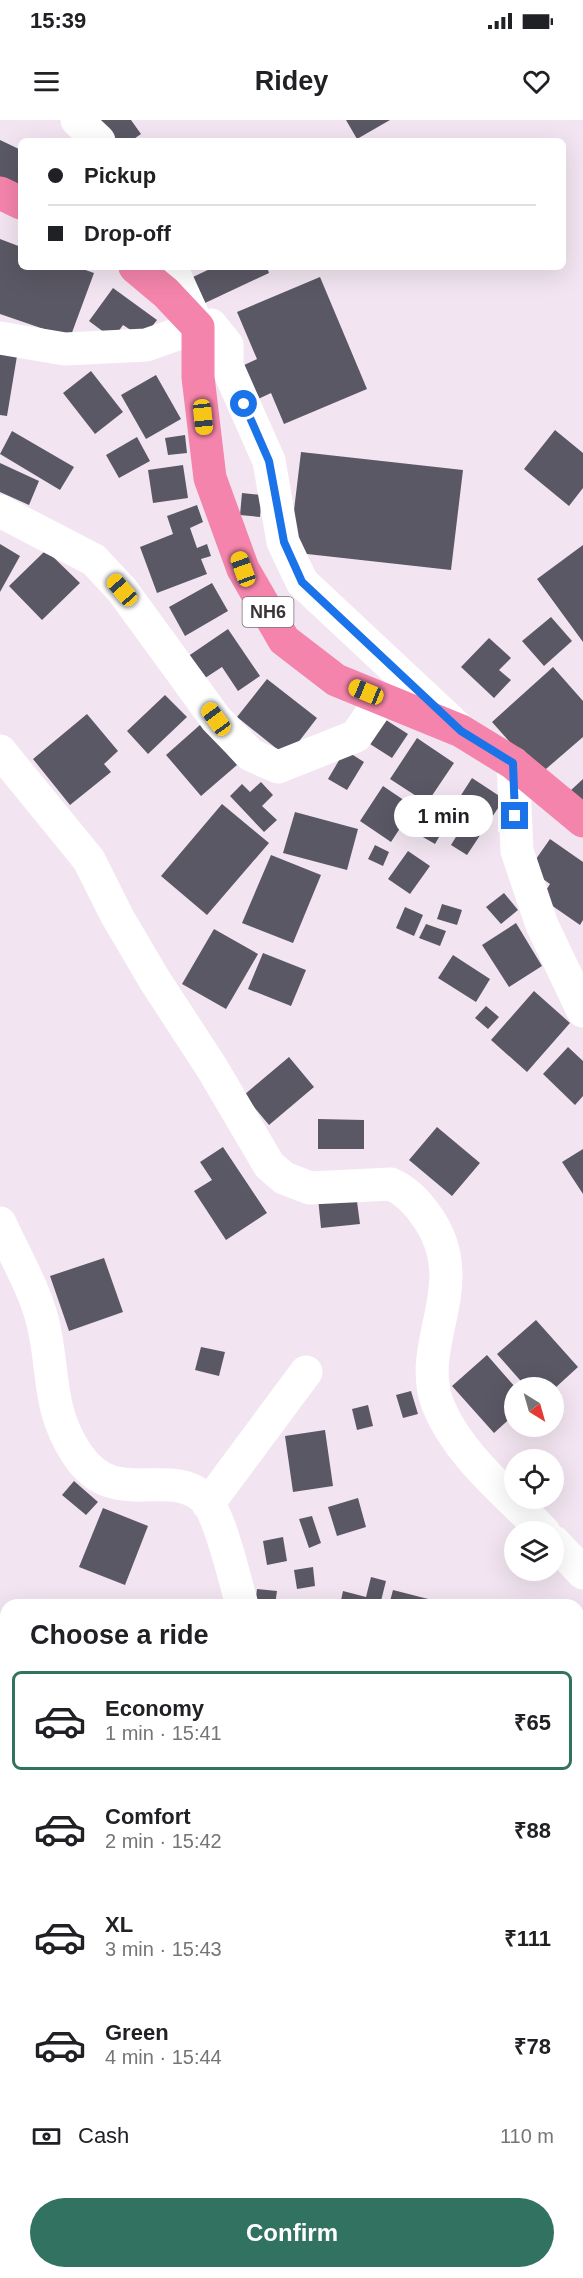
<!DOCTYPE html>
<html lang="en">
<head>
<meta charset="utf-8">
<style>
	:root { --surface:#fff; --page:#f6f6f6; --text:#202124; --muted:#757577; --line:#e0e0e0; --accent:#327261 }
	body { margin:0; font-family:Arial,sans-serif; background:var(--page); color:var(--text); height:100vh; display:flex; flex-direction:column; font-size:22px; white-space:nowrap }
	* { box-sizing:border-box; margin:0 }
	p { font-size:20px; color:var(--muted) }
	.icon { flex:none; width:33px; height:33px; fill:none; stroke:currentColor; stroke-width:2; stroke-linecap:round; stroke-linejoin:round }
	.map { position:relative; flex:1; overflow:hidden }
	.sheet { position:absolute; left:0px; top:1479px; width:584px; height:680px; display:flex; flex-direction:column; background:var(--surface); border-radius:18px 18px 0 0; box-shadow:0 6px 24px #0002 }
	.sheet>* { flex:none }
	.top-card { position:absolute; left:18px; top:18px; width:548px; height:132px; border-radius:9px; box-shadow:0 6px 24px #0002; display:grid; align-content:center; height:132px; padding:0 30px; background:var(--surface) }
	.needle { width:39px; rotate:143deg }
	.fabs { position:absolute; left:504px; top:1257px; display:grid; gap:12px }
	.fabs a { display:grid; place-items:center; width:60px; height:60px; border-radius:50%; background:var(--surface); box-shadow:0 6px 24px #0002; font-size:30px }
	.end { position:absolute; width:27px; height:27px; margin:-14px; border:8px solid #1a73e8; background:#fff; box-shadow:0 0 0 3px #fff }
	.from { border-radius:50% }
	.bubble { position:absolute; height:42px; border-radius:21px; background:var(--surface); box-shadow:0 6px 24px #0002; font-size:20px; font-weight:800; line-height:42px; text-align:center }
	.car { position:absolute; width:18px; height:36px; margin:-18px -9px; border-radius:8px; box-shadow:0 0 4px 2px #0007; background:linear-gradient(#f5c518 24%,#345 0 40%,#f5c518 0 76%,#345 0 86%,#f5c518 0) }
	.top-card b { display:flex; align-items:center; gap:21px; height:57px; font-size:22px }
	.top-card b+b { border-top:2px solid var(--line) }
	.top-card i { width:15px; height:15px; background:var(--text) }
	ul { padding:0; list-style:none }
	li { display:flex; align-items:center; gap:18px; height:99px; margin:0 12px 9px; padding:0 18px; border:3px solid transparent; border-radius:9px }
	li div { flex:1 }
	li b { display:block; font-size:22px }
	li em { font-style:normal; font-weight:800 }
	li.current { border-color:var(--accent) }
	li>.icon { width:54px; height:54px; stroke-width:1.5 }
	h2 { padding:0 30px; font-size:27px; line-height:72px }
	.pay { display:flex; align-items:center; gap:15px; height:66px; padding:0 30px; font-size:22px }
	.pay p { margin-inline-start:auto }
	.button { display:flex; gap:12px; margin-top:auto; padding:12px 30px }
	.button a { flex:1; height:69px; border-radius:36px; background:var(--accent); color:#fff; font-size:24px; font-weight:800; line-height:69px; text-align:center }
	.status { display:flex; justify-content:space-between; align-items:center; height:42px; padding:0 30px; background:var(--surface); direction:ltr }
	.status svg { height:16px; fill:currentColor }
	header { display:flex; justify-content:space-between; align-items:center; height:78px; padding:0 30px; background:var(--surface); font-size:27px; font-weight:800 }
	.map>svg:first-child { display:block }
	.building { fill:#5b5865 }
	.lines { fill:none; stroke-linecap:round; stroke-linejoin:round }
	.minor { stroke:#fff; stroke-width:33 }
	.highway { stroke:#f484ab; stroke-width:33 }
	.route { stroke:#1a73e8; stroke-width:8 }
	.labels { text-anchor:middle; stroke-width:6; stroke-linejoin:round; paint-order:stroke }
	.shield { fill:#fff; stroke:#757274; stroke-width:1.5 }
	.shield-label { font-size:18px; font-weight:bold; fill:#3a3539 }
</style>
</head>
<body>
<div class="status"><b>15:39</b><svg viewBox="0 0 49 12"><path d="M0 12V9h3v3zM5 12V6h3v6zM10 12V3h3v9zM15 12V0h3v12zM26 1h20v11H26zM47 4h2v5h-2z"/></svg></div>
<header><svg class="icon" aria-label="menu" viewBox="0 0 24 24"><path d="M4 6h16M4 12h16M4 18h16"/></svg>Ridey<svg class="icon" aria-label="heart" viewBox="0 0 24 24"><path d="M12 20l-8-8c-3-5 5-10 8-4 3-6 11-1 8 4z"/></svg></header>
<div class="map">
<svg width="583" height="2158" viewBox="0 0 583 2158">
	<rect width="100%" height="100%" fill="#f2e5f1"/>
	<path class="building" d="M99 0H131L141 14 131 21H114Z
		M346 0H390L357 19Z
		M0 20 21 30V71L0 61Z
		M0 119 21 127V147H77L94 153 70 218 0 194Z
		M214 147H267L269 153 205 183 193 157Z
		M320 157 367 269 284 304 271 273 256 280 242 246 257 239 237 192Z
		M113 168 157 200 143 218 123 205 113 219 89 201Z
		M0 233 17 236 7 296 0 295Z
		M91 251 123 292 95 314 63 273Z
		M156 255 181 299 146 319 121 275Z
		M555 310 583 333V368L569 386 524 349Z
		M12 311 74 347 60 370 0 334Z
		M185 315 187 333 168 335 165 318Z
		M137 317 150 341 119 358 106 335Z
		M301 332 463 350 451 450 289 432Z
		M0 343 39 361 29 385 0 372Z
		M183 345 188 378 153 383 148 350Z
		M242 373 262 375 260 397 240 395Z
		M197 385 203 402 190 408 197 428 207 424 211 436 201 439 207 454 157 473 140 427 173 414 167 396Z
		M0 424 20 436 0 472Z
		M583 425V522L537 459Z
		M46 430 80 463 42 500 9 466Z
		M212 463 228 491 185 516 169 487Z
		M551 497 572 521 544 546 522 521Z
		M228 509 260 556 238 571 222 547 199 562 184 539Z
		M489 518 511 538 499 550 511 560 494 578 461 547Z
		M553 547 583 581V617L539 655 492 602Z
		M267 559 317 598 287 637 237 597Z
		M165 575 187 597 148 634 127 611Z
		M87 594 118 631 104 644 111 652 70 685 33 639Z
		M386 600 408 614 392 638 370 624Z
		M201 604 237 645 201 676 166 635Z
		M417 618 454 643 427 683 390 659Z
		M345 630 364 642 347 670 328 659Z
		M472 658 504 679 467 735 451 725 462 707 447 697Z
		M583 659V684L570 671Z
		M261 662 273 675 262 686 277 700 264 712 230 676 242 664 250 672Z
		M383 666 414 687 391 722 360 701Z
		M222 684 269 723 207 795 161 756Z
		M420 691 445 707 435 724 409 709Z
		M295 692 358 709 347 750 283 733Z
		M550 719 583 742V800L580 805 541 778 550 764 529 749Z
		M375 725 389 732 383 746 368 739Z
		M408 731 430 746 410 774 388 759Z
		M271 735 321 755 293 823 242 803Z
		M504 773 518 790 501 804 486 787Z
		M442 784 462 790 457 805 437 799Z
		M405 787 423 795 414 816 396 808Z
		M516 803 542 846 509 867 482 825Z
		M426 804 446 811 440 826 419 818Z
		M214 809 258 834 226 889 182 864Z
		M263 833 306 850 291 886 248 869Z
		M453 835 490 859 476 882 438 858Z
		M534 871 570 903 527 952 491 920Z
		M486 886 499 897 488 909 475 898Z
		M568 927 583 941V976L575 985 543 954Z
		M289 937 314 967 269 1005 244 975Z
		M318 999 364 1000V1029H318Z
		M437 1007 480 1043 452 1076 409 1040Z
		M223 1027 267 1093 226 1120 194 1071 212 1060 200 1042Z
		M583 1029V1074L562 1042Z
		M356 1074 360 1104 321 1108 318 1078Z
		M104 1138 123 1192 69 1211 50 1156Z
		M536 1200 578 1247 554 1269 527 1268 497 1234Z
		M201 1227 225 1232 219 1256 195 1250Z
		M487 1235 516 1268 514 1295 494 1313 452 1266Z
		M411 1271 418 1294 403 1298 396 1275Z
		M368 1285 373 1306 357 1310 352 1289Z
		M325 1310 333 1366 293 1372 285 1316Z
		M74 1361 98 1382 86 1395 62 1375Z
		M358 1378 366 1407 337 1416 328 1387Z
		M103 1388 148 1406 125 1465 79 1447Z
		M312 1396 321 1423 309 1428 299 1399Z
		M283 1417 287 1441 267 1445 263 1421Z
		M313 1447 315 1466 297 1469 294 1450Z
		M371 1457 386 1461 380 1485H340L343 1471 366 1477Z
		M257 1469 277 1471 275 1485H255Z
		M393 1470 436 1481 435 1485H389Z
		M0 1597 6 1601V1632L0 1628Z
		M578 1707 583 1713V1770L578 1764Z
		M6 1760V1815L0 1812V1770Z"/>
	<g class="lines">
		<path class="minor" d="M77 0 99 21
			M171 147 196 202
			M0 218 65 229 146 225 198 207 211 205 227 225V246L269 341 283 422 302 462 458 608
			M0 391 94 440 122 470 216 599 251 635 278 647 356 616 382 578
			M0 631 89 740 117 796 154 859 212 948 269 1045 284 1058 310 1068 391 1064C407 1071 418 1083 428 1098 474 1165 414 1224 438 1285 458 1335 507 1373 544 1412
			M513 643 517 731 542 805 583 891
			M0 1103C14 1134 33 1166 42 1199 55 1248 46 1288 77 1334 114 1391 167 1345 204 1378 220 1393 235 1461 242 1485
			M208 1384 306 1252
			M554 1422 583 1453
			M578 1802 583 1807
			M0 2060 6 2070
			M29 2158 30 2152
			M402 2158 404 2152"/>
		<path class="highway" d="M0 73 21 83
			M135 147 166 173 198 207V257L210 358 243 449 284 520 336 560 461 611 513 643 583 701"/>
	</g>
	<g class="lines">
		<path class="route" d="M244 284 269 341 284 422 302 462 461 611 513 643 515 696"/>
	</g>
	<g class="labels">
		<rect class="shield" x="242.5" y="477" width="51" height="30" rx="4.5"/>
		<g class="shield-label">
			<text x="268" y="498">NH6</text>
		</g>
	</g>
</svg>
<div class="fabs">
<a><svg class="needle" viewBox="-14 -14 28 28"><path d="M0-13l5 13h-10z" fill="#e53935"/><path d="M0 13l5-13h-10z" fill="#757577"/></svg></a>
<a><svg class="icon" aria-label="locate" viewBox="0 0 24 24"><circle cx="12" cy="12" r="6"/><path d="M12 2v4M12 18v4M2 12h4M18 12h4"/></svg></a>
<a><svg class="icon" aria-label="layers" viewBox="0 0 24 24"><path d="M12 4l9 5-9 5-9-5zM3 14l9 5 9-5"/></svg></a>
</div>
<i class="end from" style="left:244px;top:284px"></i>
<i class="end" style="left:515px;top:696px"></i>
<div class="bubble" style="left:394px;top:675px;width:99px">1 min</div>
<i class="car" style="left:203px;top:297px;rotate:174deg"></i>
<i class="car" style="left:243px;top:449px;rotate:340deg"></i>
<i class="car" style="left:122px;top:470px;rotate:319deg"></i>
<i class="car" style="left:366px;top:572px;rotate:292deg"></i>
<i class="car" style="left:216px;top:599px;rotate:324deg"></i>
<div class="top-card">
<b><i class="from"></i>Pickup</b>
<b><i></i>Drop-off</b>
</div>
<section class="sheet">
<h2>Choose a ride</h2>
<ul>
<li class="current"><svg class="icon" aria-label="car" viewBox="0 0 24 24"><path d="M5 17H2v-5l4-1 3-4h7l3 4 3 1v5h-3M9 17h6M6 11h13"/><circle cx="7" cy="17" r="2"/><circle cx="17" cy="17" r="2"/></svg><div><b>Economy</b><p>1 min · 15:41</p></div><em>₹65</em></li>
<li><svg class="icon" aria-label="car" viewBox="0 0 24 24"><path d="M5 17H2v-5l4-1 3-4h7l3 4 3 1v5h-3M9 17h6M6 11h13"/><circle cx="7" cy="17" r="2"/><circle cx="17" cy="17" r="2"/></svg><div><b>Comfort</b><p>2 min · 15:42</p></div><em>₹88</em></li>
<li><svg class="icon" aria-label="car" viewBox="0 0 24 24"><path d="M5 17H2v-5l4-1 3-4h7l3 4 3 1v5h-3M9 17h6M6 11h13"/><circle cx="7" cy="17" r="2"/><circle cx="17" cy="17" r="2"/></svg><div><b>XL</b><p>3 min · 15:43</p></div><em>₹111</em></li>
<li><svg class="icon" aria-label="car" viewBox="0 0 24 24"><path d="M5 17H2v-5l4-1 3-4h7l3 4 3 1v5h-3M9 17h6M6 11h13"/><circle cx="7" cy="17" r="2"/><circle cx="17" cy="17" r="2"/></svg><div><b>Green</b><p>4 min · 15:44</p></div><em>₹78</em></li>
</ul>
<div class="pay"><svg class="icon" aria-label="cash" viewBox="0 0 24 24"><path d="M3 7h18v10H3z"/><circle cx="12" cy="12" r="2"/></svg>Cash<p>110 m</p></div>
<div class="button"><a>Confirm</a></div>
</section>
</div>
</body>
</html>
